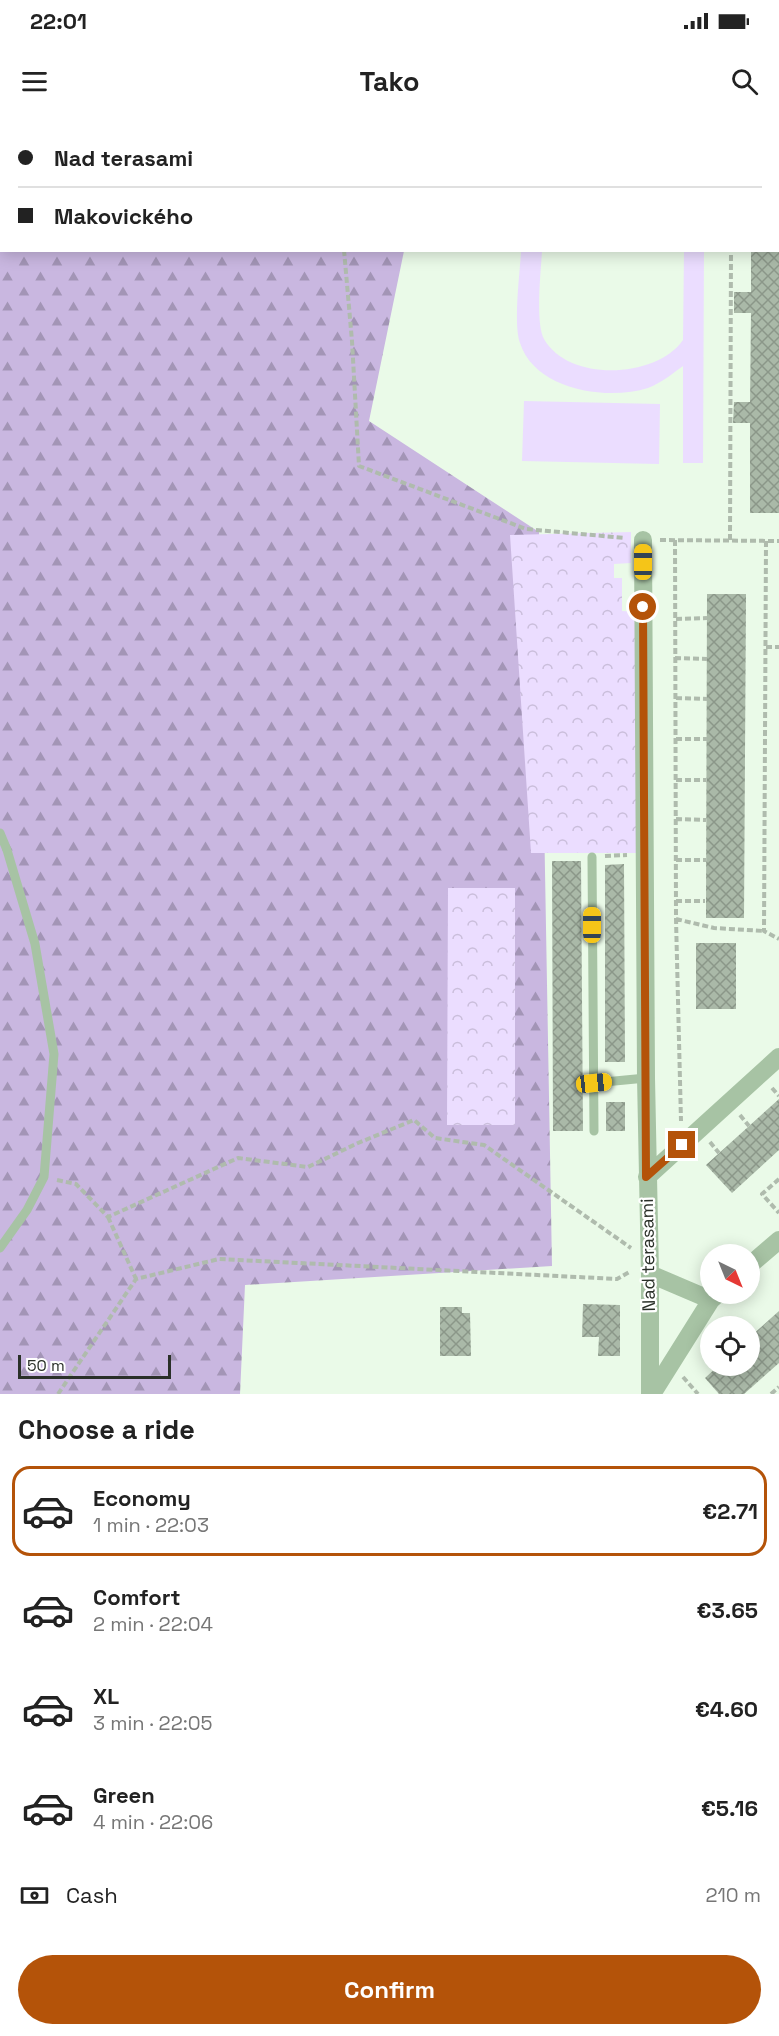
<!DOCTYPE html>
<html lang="en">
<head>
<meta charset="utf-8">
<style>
	:root { --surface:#fff; --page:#f6f6f6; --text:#222; --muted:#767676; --line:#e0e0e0; --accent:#b45309 }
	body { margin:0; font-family:"Space Grotesk",sans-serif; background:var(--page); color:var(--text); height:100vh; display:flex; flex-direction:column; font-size:22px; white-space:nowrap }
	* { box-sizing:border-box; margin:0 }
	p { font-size:20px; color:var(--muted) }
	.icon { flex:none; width:33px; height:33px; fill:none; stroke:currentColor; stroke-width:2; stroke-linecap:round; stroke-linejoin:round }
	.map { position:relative; height:1274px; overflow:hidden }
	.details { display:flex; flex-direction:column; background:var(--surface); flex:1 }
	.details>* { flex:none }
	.top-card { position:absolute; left:0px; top:0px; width:780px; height:132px; box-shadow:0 3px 15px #0003; display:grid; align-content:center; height:132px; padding:0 18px; background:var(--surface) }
	.needle { width:39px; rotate:137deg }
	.tools { position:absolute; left:700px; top:1124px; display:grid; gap:12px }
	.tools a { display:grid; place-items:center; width:60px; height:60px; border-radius:50%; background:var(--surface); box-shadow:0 3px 15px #0003; font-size:30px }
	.scale { position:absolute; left:18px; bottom:15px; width:153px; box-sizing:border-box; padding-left:6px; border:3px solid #2a3029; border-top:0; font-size:16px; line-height:21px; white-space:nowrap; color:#2a3029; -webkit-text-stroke:4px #fff; paint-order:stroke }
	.end { position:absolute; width:27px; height:27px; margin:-14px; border:8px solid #b45309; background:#fff; box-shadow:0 0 0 3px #fff }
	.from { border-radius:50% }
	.car { position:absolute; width:18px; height:36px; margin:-18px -9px; border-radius:8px; box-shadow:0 0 4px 2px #0007; background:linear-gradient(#f5c518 24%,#345 0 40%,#f5c518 0 76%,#345 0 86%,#f5c518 0) }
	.top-card b { display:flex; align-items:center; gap:21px; height:57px; font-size:22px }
	.top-card b+b { border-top:2px solid var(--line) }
	.top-card i { width:15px; height:15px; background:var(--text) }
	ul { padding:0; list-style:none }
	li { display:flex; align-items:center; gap:18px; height:90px; margin:0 12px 9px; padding:0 6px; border:3px solid transparent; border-radius:18px }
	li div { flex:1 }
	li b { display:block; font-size:22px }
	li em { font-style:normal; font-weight:800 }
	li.on { border-color:var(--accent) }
	li>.icon { width:54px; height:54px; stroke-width:1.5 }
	h2 { padding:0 18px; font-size:27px; line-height:72px }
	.pay { display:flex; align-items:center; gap:15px; height:66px; padding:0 18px; font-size:22px }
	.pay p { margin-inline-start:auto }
	.primary-button { display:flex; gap:12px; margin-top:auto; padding:12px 18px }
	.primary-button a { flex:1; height:69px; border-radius:36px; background:var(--accent); color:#fff; font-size:24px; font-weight:800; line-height:69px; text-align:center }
	.status { display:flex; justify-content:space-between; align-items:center; height:42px; padding:0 30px; background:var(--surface); direction:ltr }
	.status svg { height:16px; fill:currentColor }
	header { display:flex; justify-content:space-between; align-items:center; height:78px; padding:0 18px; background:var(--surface); font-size:27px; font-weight:800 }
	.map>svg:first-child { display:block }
	.forest { fill:url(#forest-firs) }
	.park { fill:url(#park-crowns) }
	.garden { fill:#ebddff }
	.building { fill:url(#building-cross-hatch) }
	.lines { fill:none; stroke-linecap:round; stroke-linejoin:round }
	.path { stroke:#afbbad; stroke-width:4; stroke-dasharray:6 3; stroke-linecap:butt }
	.lane { stroke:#a7c3a4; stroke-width:9 }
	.street { stroke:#a7c3a4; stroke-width:18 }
	.route { stroke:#b45309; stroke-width:8 }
	.labels { text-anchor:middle; stroke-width:4.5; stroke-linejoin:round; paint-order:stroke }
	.street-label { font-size:18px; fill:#2a3029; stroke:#fff }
</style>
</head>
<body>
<div class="status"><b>22:01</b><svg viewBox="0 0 49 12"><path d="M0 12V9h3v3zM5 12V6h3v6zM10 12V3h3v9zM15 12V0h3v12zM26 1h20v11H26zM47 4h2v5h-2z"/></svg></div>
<header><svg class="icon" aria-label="menu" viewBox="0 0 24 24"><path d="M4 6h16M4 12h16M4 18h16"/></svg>Tako<svg class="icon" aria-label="search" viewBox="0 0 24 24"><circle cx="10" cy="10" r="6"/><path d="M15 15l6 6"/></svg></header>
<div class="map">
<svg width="779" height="1274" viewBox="0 0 779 1274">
	<defs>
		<pattern id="forest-firs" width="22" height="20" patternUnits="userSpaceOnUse" patternTransform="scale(1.5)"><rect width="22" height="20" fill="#c9b7e0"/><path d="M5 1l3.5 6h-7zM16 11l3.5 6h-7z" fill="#a395b6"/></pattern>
		<pattern id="park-crowns" width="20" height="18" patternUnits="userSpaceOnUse" patternTransform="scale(1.5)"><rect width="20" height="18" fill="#ebddff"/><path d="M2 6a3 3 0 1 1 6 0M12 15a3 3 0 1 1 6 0" fill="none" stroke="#cabedb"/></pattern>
		<pattern id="building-cross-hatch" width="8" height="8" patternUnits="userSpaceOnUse" patternTransform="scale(1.5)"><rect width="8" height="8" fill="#aab9a8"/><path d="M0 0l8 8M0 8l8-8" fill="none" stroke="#8b9789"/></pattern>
	</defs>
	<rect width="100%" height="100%" fill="#eafae8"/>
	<path class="forest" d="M0 0H431V2H2V130L404 131 369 301 539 412 552 1146 245 1165 240 1274H0Z"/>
	<path class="park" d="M631 412V443L614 444V458H622V491L637 492 636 733H531L510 415Z
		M448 768H515V1005H447Z"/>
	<path class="garden" d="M521 131H542C541 151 535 202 544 219 569 263 657 258 683 220L684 131H704L703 343H683V246C672 254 661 263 648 268 607 281 535 270 520 223 513 204 520 153 521 131Z
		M524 281 660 284 659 344 522 341Z"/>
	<path class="building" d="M751 130H779V393H750V303H733L734 282H750L751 193H734V172H751Z
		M707 474H746L744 798H706Z
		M552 741H581L583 1011H553Z
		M624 744 625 942H605V745Z
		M696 823H736V889H696Z
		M779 979V1030L732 1073 706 1045Z
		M606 982H625V1011H606Z
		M583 1184 620 1185V1236H598L599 1217H582Z
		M440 1187H462V1193H470L471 1236H440Z
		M779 1191V1243L744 1274H719L705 1258 719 1245H750V1217Z"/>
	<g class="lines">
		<path class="path" d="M421 2 427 0
			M731 2V0
			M344 130 352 221 359 346 526 409 625 418
			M660 420 779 421
			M675 420 676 799 681 1001
			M730 420 731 130
			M766 421 764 811 779 819
			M676 499 707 498
			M766 527H779
			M675 538 707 539
			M676 578 707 579
			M676 619H707
			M676 660H706
			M676 699 706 700
			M605 736 627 735
			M676 740H706
			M676 781H705
			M676 799 714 808 764 811
			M772 968 779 976
			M740 995 749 1006
			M710 1022 719 1033
			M779 1059 762 1074 779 1093
			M57 1060 76 1064 108 1097 238 1038 308 1047 358 1023 414 1000 435 1018 484 1025 631 1128
			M108 1097 136 1159
			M683 1257 698 1274
			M58 1274 136 1159 219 1139 617 1159 631 1151
			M771 1274 779 1267"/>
		<path class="lane" d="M0 713 7 730 35 824 54 934 44 1057 27 1090 0 1128
			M592 737 594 1011
			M594 963 646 958"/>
		<path class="street" d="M643 420 646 958 650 1154V1274
			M647 1057 779 937
			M750 1145 779 1120
			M650 1154 711 1180
			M652 1274 711 1180 719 1173"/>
	</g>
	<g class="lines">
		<path class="route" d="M643 487 646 1057 682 1025"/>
	</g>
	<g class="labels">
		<g class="street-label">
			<text transform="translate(648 1135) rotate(-91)" y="6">Nad terasami</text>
		</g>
	</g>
</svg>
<div class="tools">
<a><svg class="needle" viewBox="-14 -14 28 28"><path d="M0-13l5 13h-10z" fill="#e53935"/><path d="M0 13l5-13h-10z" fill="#767676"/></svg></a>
<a><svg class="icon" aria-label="locate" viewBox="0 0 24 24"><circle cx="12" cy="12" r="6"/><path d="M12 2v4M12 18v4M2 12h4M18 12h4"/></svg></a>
</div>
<div class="scale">50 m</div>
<i class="end from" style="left:643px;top:487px"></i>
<i class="end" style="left:682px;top:1025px"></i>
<i class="car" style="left:643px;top:442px;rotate:0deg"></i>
<i class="car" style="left:592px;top:805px;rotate:0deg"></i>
<i class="car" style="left:594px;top:963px;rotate:84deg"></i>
<div class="top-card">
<b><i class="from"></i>Nad terasami</b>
<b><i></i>Makovického</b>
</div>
</div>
<section class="details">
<h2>Choose a ride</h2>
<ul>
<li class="on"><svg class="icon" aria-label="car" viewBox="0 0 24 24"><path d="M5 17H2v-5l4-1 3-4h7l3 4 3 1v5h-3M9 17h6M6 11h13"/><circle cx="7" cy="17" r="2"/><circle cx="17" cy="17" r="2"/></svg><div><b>Economy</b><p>1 min · 22:03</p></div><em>€2.71</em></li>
<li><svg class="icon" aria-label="car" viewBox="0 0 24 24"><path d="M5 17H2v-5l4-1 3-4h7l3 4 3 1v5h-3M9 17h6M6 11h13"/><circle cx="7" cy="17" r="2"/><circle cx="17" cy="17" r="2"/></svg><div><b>Comfort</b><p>2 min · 22:04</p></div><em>€3.65</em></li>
<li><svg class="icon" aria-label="car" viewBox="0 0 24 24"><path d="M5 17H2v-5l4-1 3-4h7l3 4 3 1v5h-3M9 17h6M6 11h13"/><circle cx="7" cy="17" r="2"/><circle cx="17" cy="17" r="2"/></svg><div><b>XL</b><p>3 min · 22:05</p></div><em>€4.60</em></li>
<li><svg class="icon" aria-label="car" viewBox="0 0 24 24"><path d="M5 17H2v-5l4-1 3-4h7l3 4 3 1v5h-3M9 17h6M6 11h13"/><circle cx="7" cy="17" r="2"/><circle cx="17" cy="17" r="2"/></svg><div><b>Green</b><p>4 min · 22:06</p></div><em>€5.16</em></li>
</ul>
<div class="pay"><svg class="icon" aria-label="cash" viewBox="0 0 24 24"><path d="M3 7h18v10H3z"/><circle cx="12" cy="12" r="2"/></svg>Cash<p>210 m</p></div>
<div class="primary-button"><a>Confirm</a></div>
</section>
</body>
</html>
